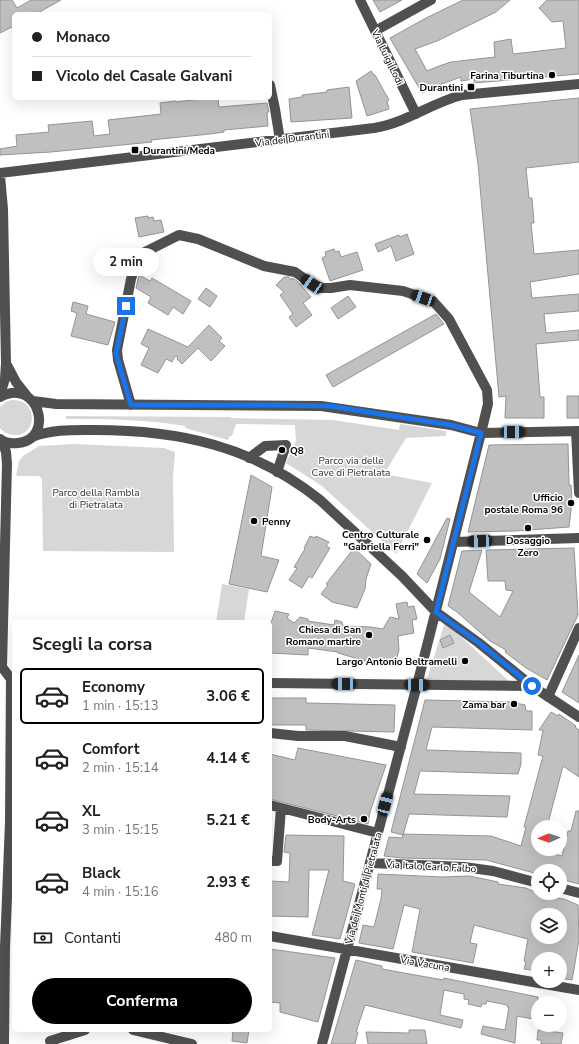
<!DOCTYPE html>
<html lang="it">
<head>
<meta charset="utf-8">
<style>
	:root { --surface:#fff; --page:#f6f6f6; --text:#202124; --muted:#757577; --line:#e0e0e0; --accent:#000 }
	body { margin:0; font-family:"Nunito Sans",sans-serif; background:var(--page); color:var(--text); height:100vh; display:flex; flex-direction:column; font-size:15px; white-space:nowrap }
	* { box-sizing:border-box; margin:0 }
	p { font-size:13px; color:var(--muted) }
	.icon { flex:none; width:22px; height:22px; fill:none; stroke:currentColor; stroke-width:2; stroke-linecap:round; stroke-linejoin:round }
	.map { position:relative; flex:1; overflow:hidden }
	.details { position:absolute; left:12px; top:620px; width:260px; height:412px; display:flex; flex-direction:column; background:var(--surface); border-radius:6px; box-shadow:0 4px 16px #0002 }
	.details>* { flex:none }
	.hud { position:absolute; left:12px; top:12px; width:260px; height:88px; border-radius:6px; box-shadow:0 4px 16px #0002; display:grid; align-content:center; height:88px; padding:0 20px; background:var(--surface) }
	.needle { width:26px; rotate:268deg }
	.buttons { position:absolute; left:531px; top:820px; display:grid; gap:8px }
	.buttons a { display:grid; place-items:center; width:36px; height:36px; border-radius:50%; background:var(--surface); box-shadow:0 4px 16px #0002; font-size:20px }
	.end { position:absolute; width:18px; height:18px; margin:-9px; border:5px solid #1a73e8; background:#fff; box-shadow:0 0 0 2px #fff }
	.from { border-radius:50% }
	.bubble { position:absolute; height:28px; border-radius:14px; background:var(--surface); box-shadow:0 4px 16px #0002; font-size:13px; font-weight:700; line-height:28px; text-align:center }
	.car { position:absolute; width:12px; height:24px; margin:-12px -6px; border-radius:5px; box-shadow:0 0 3px 1px #0007; background:linear-gradient(#222 24%,#8ab4d8 0 40%,#222 0 76%,#8ab4d8 0 86%,#222 0) }
	.hud b { display:flex; align-items:center; gap:14px; height:38px; font-size:15px }
	.hud b+b { border-top:1px solid var(--line) }
	.hud i { width:10px; height:10px; background:var(--text) }
	ul { padding:0; list-style:none }
	li { display:flex; align-items:center; gap:12px; height:56px; margin:0 8px 6px; padding:0 12px; border:2px solid transparent; border-radius:6px }
	li div { flex:1 }
	li b { display:block; font-size:15px }
	li em { font-style:normal; font-weight:700 }
	li.current { border-color:var(--accent) }
	li>.icon { width:36px; height:36px; stroke-width:1.5 }
	h2 { padding:0 20px; font-size:18px; line-height:48px }
	.pay { display:flex; align-items:center; gap:10px; height:44px; padding:0 20px; font-size:15px }
	.pay p { margin-inline-start:auto }
	.button { display:flex; gap:8px; margin-top:auto; padding:8px 20px }
	.button a { flex:1; height:46px; border-radius:24px; background:var(--accent); color:#fff; font-size:16px; font-weight:700; line-height:46px; text-align:center }
	.map>svg:first-child { display:block }
	.green { fill:#d7d7d7 }
	.building { fill:#c0c0c0; stroke:#949494; fill-rule:evenodd }
	.lines { fill:none; stroke-linecap:round; stroke-linejoin:round }
	.minor { stroke:#505050; stroke-width:10 }
	.route { stroke:#1a73e8; stroke-width:5 }
	.poi-dot { fill:#000; stroke:#fff; stroke-width:1.5 }
	.labels { text-anchor:middle; stroke-width:3; stroke-linejoin:round; paint-order:stroke }
	.street-label { font-size:10px; fill:#000; stroke:#fff }
	.poi-label { font-size:10px; font-weight:bold; fill:#000; stroke:#fff; text-anchor:end }
	.park-label { font-size:10px; fill:#2e2e2e; stroke:#fff }
</style>
</head>
<body>
<div class="map">
<svg width="579" height="1044" viewBox="0 0 579 1044">
	<rect width="100%" height="100%" fill="#fff"/>
	<path class="green" d="M12 400C39 399 38 437 13 435 8 434 4 433 0 428V407L6 402Z
		M66 416 231 417V418L333 420 399 430 400 424 446 431V436L406 438 384 474 432 483 396 554 322 486 286 463 296 441 295 425 236 424 232 436H230L228 440 185 428V426C145 419 106 419 66 419Z
		M74 444 164 448 175 452 173 478 174 552 43 551 42 479 39 476H16L19 461 23 456 39 446Z
		M222 584 249 589 244 622H216Z
		M445 622 510 682H426Z"/>
	<path class="building" d="M0 0H12L17 8 31 0H61L36 14H14V26L0 33Z
		M373 0H402L380 12Z
		M463 0H510L496 12 437 41 415 49 427 71 439 66 451 62 495 57 494 42 511 39 513 54 566 48 563 21 552 22 539 8 547 0H579V74L474 83V79L461 81V77L439 85 422 93 390 38 426 18Z
		M371 71 374 75H375L389 100 387 101 389 109 367 116 356 81Z
		M349 87 352 118 291 122 289 99 302 97V95L327 92V90Z
		M201 98H218L219 107 267 103 269 112H267L268 126 224 130V132L210 134 151 140 152 142 51 152 0 155V149L17 146 16 135 49 132 48 125 92 121 94 136 110 134 108 120 161 114 160 103 176 101V102L201 99Z
		M579 98V162L526 168 529 198H532L534 223H531L534 254 579 250V274L530 282 532 298 579 294V311L544 314 546 333 579 330V340L536 344 540 397H544V418H505L506 396 499 397 478 164 470 109Z
		M148 216V218L153 217 154 221 161 220 164 232 139 237 135 218Z
		M407 234 414 254 396 261 391 246 378 252 375 244 399 235 400 237Z
		M334 249 335 252 339 251 341 257 357 252 363 270 330 281 322 258 326 256 325 252Z
		M139 275 150 281 152 278 191 301 183 314 173 307 168 315 148 303 151 297 136 288Z
		M284 277H289L291 280 292 278 297 281 311 297 303 303 312 315 296 327 289 317 293 314 280 295 284 292 276 285Z
		M206 288 217 296 210 307 198 299Z
		M348 296 356 307 338 319 331 308Z
		M73 302 88 306 86 314 115 322 108 345 71 336 77 313 71 311Z
		M436 314 444 324 333 387 326 375Z
		M209 325 222 338 219 341 225 346 211 361 198 348 182 364 177 359 178 357 175 356 172 362 166 359 158 373 141 365 149 348 141 344 148 329 188 347Z
		M567 396H579V418H567Z
		M568 444 569 485H571L572 502 569 527 515 531 468 532 489 445Z
		M251 475 272 487 261 556 279 560 267 592 229 584Z
		M447 518 450 519 440 559 427 583 417 574Z
		M310 536 315 538 316 536 329 542 326 546 330 548 312 578 309 576 302 588 289 580 297 568 294 567 305 549 304 548Z
		M354 548 371 564 366 579 365 589 357 608 332 602 321 594 328 585 326 584Z
		M574 548 578 615 547 680 526 668 505 652 506 650 490 641 457 612 448 606 462 551 482 550 469 592 500 617 513 591 506 590 505 581H488L486 550Z
		M407 602 408 607 414 606 417 619 412 620 414 633 398 636 399 650 396 661H365L338 653V652L308 648V655L270 653V626L275 611 289 614 287 618 294 623 300 617 308 619V621L334 625 335 620 342 622 343 626 371 627 383 629 390 617 399 619 396 604Z
		M450 635 454 643 443 648 440 640Z
		M579 655V703L562 692Z
		M270 698H306V703L395 705 394 732 306 730V725H270Z
		M425 700 511 702 525 705 526 711H532V730L432 727 426 750 521 753V764L518 774 420 771 414 794 510 796 507 817 409 814 403 835 391 832Z
		M551 712 558 716 559 714 576 726 575 727 579 730V777L563 766 547 827H538V850L562 856 568 831H571L576 811H579V884L560 879V871H538V874L486 860 402 858 384 856 389 837 402 838 403 834 491 836 521 846 526 827H524L543 756 538 755 543 730H539Z
		M298 748 386 765 370 812 368 824 270 799V754L295 760Z
		M286 835 344 836 343 881 355 884 340 939 312 935 329 870H309L308 917 270 916V881L289 882 290 853 284 852Z
		M378 874 442 877 469 876 484 879 498 882V884L526 888 537 893V895L564 899 578 905 579 940 572 980 560 978V959H538V971L524 969 526 962 524 961 528 939 474 925 470 943 477 944 473 963 412 952 420 909 404 905 393 949 359 943 363 925 374 927 381 899 382 889H377ZM538 915H560V937H538Z
		M270 949 335 958 318 1022 280 1012V1003L270 1002Z
		M356 960 382 966V969L443 980 444 978 538 997V1020L517 1016 515 1043 481 1034 483 1026 505 1030 509 1007H507V1005L487 1001 486 1004H482L481 1007 468 1004 469 1000 464 999V994L444 990 440 1015 463 1020 461 1028 365 1005 356 1032H358L355 1044H331Z
		M233 1030H249L247 1043 232 1041Z
		M409 1030H425L427 1044H368L366 1032 409 1033Z
		M538 1030 563 1033 561 1044H541V1040H537Z"/>
	<g class="lines">
		<path class="minor" d="M360 0 416 114
			M375 31 431 0
			M270 85 275 109 280 140
			M0 173 374 128C406 123 431 103 462 95L579 84
			M0 176 3 209 6 363 5 379 0 394
			M7 365 16 382 27 396
			M0 397C38 376 56 439 18 443 11 444 5 443 0 439
			M33 401 56 404 321 406 451 425 481 433 579 431
			M131 405 118 360 117 350 131 279 139 255 179 235 198 239 264 266 295 272 312 284 322 288H331L350 285 403 291 433 301 449 319 487 390 488 404 481 433 417 685 322 1044
			M576 431 579 493
			M32 437C52 429 74 430 95 430 179 430 253 446 320 500L402 576 436 612 479 643 532 686 579 717
			M2 441 6 452 7 464 2 667 11 679
			M249 458 265 446 286 445 277 472
			M454 542 579 538
			M270 683 532 686
			M548 697 579 628
			M270 733 298 736H345L401 747
			M270 805 378 833
			M270 861H277L281 808
			M370 863 464 867 493 871 538 883
			M560 888 579 893
			M270 936 579 990
			M133 1030 192 1044
			M50 1041 85 1030
			M4 1044 5 947 10 822 11 679"/>
	</g>
	<g class="lines">
		<path class="route" d="M126 306 116 354 131 405H275L329 406 451 425 481 433 436 612 479 643 532 686"/>
	</g>
	<g class="poi-dot">
		<circle cx="552" cy="75" r="4"/>
		<rect x="467" y="83" width="8" height="8" rx="2"/>
		<rect x="131" y="146" width="8" height="8" rx="2"/>
		<circle cx="282" cy="450" r="4"/>
		<circle cx="571" cy="503" r="4"/>
		<circle cx="254" cy="521" r="4"/>
		<circle cx="528" cy="528" r="4"/>
		<circle cx="427" cy="540" r="4"/>
		<circle cx="369" cy="635" r="4"/>
		<circle cx="465" cy="661" r="4"/>
		<circle cx="514" cy="704" r="4"/>
		<circle cx="364" cy="819" r="4"/>
	</g>
	<g class="labels">
		<g class="street-label">
			<text transform="translate(388 57) rotate(64)" y="4">Via Luigi Lodi</text>
			<text transform="translate(292 138) rotate(-7)" y="4">Via dei Durantini</text>
			<text transform="translate(431 866) rotate(3)" y="4">Via Italo Carlo Falbo</text>
			<text transform="translate(363 888) rotate(-75)" y="4">Via dei Monti di Pietralata</text>
			<text transform="translate(425 963) rotate(10)" y="4">Via Vacuna</text>
		</g>
		<g class="poi-label">
			<text x="544" y="79">Farina Tiburtina</text>
			<text x="463" y="91">Durantini</text>
			<text x="143" y="154" text-anchor="start">Durantini/Meda</text>
			<text x="290" y="454" text-anchor="start">Q8</text>
			<text x="563" y="501">Ufficio<tspan x="563" dy="12">postale Roma 96</tspan></text>
			<text x="262" y="525" text-anchor="start">Penny</text>
			<text x="419" y="538">Centro Culturale<tspan x="419" dy="12">"Gabriella Ferri"</tspan></text>
			<text x="528" y="544" text-anchor="middle">Dosaggio<tspan x="528" dy="12">Zero</tspan></text>
			<text x="361" y="633">Chiesa di San<tspan x="361" dy="12">Romano martire</tspan></text>
			<text x="457" y="665">Largo Antonio Beltramelli</text>
			<text x="506" y="708">Zama bar</text>
			<text x="356" y="823">Body-Arts</text>
		</g>
		<g class="park-label">
			<text x="351" y="464">Parco via delle<tspan x="351" dy="12">Cave di Pietralata</tspan></text>
			<text x="96" y="496">Parco della Rambla<tspan x="96" dy="12">di Pietralata</tspan></text>
		</g>
	</g>
</svg>
<div class="buttons">
<a><svg class="needle" viewBox="-14 -14 28 28"><path d="M0-13l5 13h-10z" fill="#e53935"/><path d="M0 13l5-13h-10z" fill="#757577"/></svg></a>
<a><svg class="icon" aria-label="locate" viewBox="0 0 24 24"><circle cx="12" cy="12" r="6"/><path d="M12 2v4M12 18v4M2 12h4M18 12h4"/></svg></a>
<a><svg class="icon" aria-label="layers" viewBox="0 0 24 24"><path d="M12 4l9 5-9 5-9-5zM3 14l9 5 9-5"/></svg></a>
<a>+</a>
<a>−</a>
</div>
<i class="end from" style="left:532px;top:686px"></i>
<i class="end" style="left:126px;top:306px"></i>
<div class="bubble" style="left:93px;top:248px;width:66px">2 min</div>
<i class="car" style="left:312px;top:284px;rotate:304deg"></i>
<i class="car" style="left:423px;top:298px;rotate:290deg"></i>
<i class="car" style="left:513px;top:432px;rotate:89deg"></i>
<i class="car" style="left:480px;top:541px;rotate:268deg"></i>
<i class="car" style="left:344px;top:684px;rotate:271deg"></i>
<i class="car" style="left:417px;top:685px;rotate:91deg"></i>
<i class="car" style="left:385px;top:804px;rotate:15deg"></i>
<div class="hud">
<b><i class="from"></i>Monaco</b>
<b><i></i>Vicolo del Casale Galvani</b>
</div>
<section class="details">
<h2>Scegli la corsa</h2>
<ul>
<li class="current"><svg class="icon" aria-label="car" viewBox="0 0 24 24"><path d="M5 17H2v-5l4-1 3-4h7l3 4 3 1v5h-3M9 17h6M6 11h13"/><circle cx="7" cy="17" r="2"/><circle cx="17" cy="17" r="2"/></svg><div><b>Economy</b><p>1 min · 15:13</p></div><em>3.06 €</em></li>
<li><svg class="icon" aria-label="car" viewBox="0 0 24 24"><path d="M5 17H2v-5l4-1 3-4h7l3 4 3 1v5h-3M9 17h6M6 11h13"/><circle cx="7" cy="17" r="2"/><circle cx="17" cy="17" r="2"/></svg><div><b>Comfort</b><p>2 min · 15:14</p></div><em>4.14 €</em></li>
<li><svg class="icon" aria-label="car" viewBox="0 0 24 24"><path d="M5 17H2v-5l4-1 3-4h7l3 4 3 1v5h-3M9 17h6M6 11h13"/><circle cx="7" cy="17" r="2"/><circle cx="17" cy="17" r="2"/></svg><div><b>XL</b><p>3 min · 15:15</p></div><em>5.21 €</em></li>
<li><svg class="icon" aria-label="car" viewBox="0 0 24 24"><path d="M5 17H2v-5l4-1 3-4h7l3 4 3 1v5h-3M9 17h6M6 11h13"/><circle cx="7" cy="17" r="2"/><circle cx="17" cy="17" r="2"/></svg><div><b>Black</b><p>4 min · 15:16</p></div><em>2.93 €</em></li>
</ul>
<div class="pay"><svg class="icon" aria-label="cash" viewBox="0 0 24 24"><path d="M3 7h18v10H3z"/><circle cx="12" cy="12" r="2"/></svg>Contanti<p>480 m</p></div>
<div class="button"><a>Conferma</a></div>
</section>
</div>
</body>
</html>
